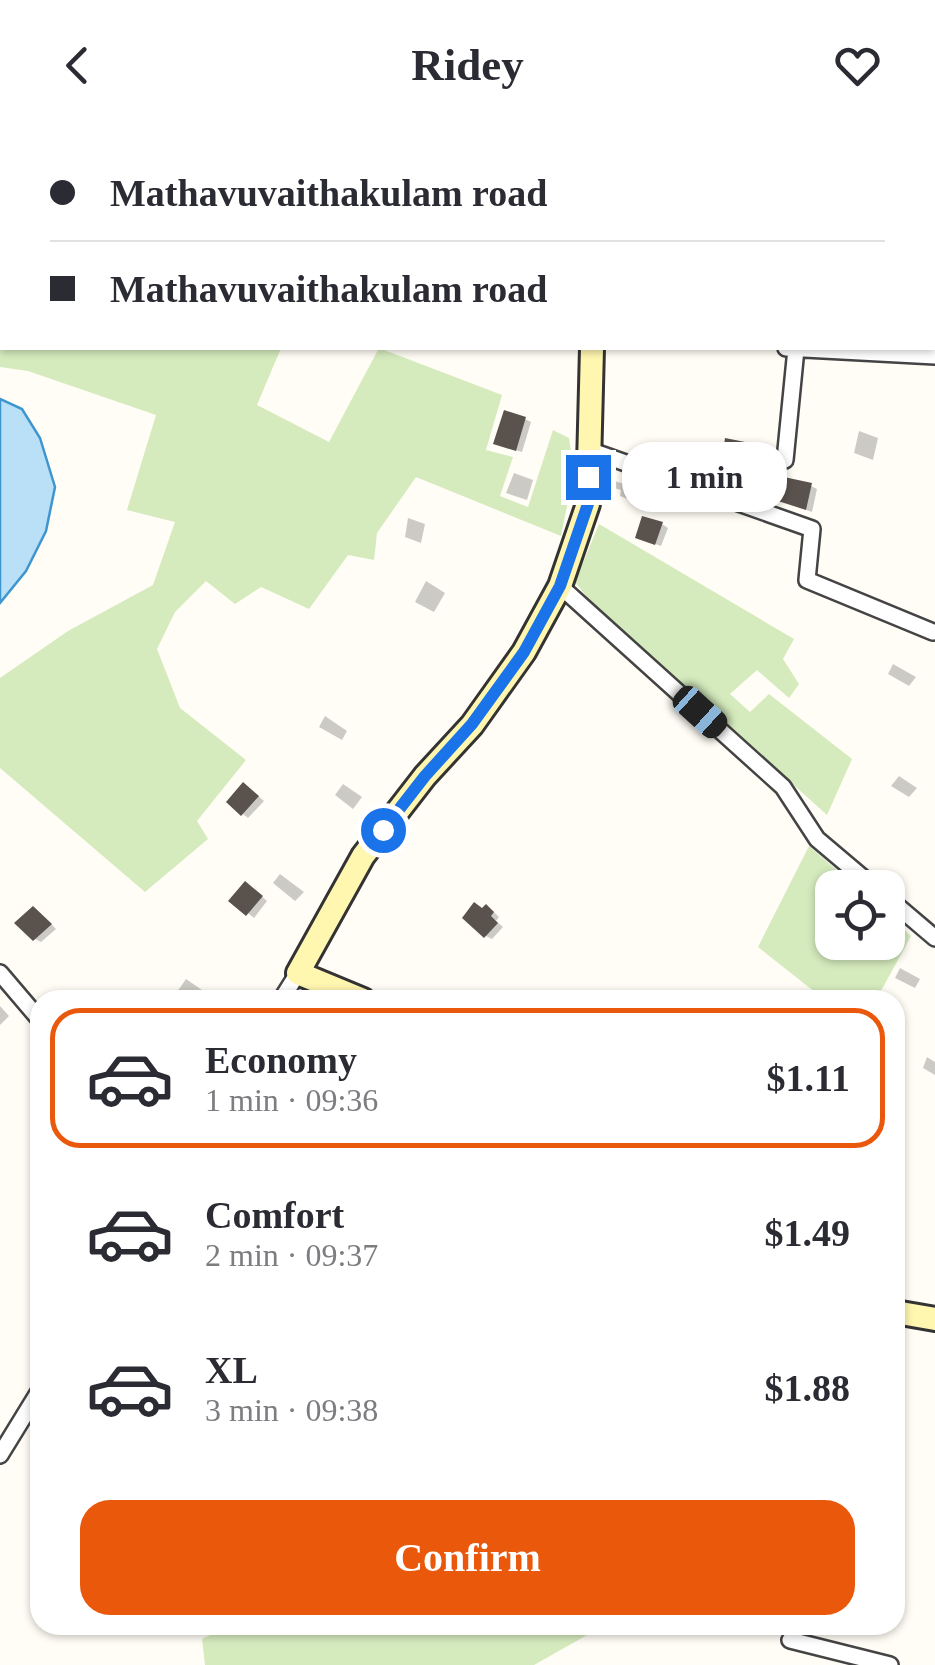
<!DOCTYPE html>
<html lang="en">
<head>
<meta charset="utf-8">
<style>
	:root { --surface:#fff; --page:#f2f2f3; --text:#2b2b33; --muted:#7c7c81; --line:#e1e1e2; --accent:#ea580c }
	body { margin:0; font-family:"Times New Roman",serif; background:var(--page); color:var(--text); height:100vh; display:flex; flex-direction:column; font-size:38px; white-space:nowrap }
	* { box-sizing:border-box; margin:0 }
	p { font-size:32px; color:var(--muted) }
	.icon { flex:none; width:55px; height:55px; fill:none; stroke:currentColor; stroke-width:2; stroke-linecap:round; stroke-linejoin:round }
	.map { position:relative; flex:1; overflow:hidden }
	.details { position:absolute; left:30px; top:860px; width:875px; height:645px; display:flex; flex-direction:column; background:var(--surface); border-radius:30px; box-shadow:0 2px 8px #0004 }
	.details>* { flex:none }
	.top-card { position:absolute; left:0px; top:0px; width:935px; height:220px; box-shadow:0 2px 8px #0004; display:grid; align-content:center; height:220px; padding:0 50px; background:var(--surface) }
	.controls { position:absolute; left:815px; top:740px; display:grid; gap:20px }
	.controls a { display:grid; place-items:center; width:90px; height:90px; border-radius:20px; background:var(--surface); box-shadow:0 2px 8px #0004; font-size:50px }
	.end { position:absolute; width:45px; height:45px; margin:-22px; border:12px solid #1a73e8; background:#fff; box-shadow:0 0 0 5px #fff }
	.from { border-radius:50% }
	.bubble { position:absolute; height:70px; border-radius:30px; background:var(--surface); box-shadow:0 2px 8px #0004; font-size:32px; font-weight:600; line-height:70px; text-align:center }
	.car { position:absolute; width:30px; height:60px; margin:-30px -15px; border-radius:12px; box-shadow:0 0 8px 2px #0007; background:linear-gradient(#222 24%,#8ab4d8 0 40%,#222 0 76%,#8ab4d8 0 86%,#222 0) }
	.top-card b { display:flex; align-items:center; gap:35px; height:95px; font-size:38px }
	.top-card b+b { border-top:2px solid var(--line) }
	.top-card i { width:25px; height:25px; background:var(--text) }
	ul { padding:18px 0 0; list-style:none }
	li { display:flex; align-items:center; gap:30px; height:140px; margin:0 20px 15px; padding:0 30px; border:5px solid transparent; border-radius:30px }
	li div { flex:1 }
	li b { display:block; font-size:38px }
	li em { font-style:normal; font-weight:600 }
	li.selected { border-color:var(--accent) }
	li>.icon { width:90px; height:90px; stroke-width:1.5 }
	.cta { display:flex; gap:20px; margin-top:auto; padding:20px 50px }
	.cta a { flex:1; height:115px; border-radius:30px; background:var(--accent); color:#fff; font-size:40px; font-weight:600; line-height:115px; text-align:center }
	header { display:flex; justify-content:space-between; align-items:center; height:130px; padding:0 50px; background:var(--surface); font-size:45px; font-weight:600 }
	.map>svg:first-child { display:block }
	.green { fill:#d5ebbd }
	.water { fill:#b9e0f7; stroke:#3f96cf; stroke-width:2.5 }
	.shadow { fill:#0003 }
	.building { fill:#5a524d }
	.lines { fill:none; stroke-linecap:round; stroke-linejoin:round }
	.street-casing { stroke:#444; stroke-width:20 }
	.secondary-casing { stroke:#333; stroke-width:28 }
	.street { stroke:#fff; stroke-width:15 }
	.secondary { stroke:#fff6b0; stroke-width:22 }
	.route { stroke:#1a73e8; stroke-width:12 }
</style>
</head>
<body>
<header><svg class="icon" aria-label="back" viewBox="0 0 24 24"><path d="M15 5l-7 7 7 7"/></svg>Ridey<svg class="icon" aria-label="heart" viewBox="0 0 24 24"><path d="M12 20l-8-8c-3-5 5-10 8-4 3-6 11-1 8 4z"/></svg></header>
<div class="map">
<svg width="935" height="1535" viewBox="0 0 935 1535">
	<rect width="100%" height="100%" fill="#fffdf5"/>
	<path class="green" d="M2 138V218H281L257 275 329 312 379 218 502 265 486 320 513 327 500 366 528 377 553 300 569 308 574 342 561 406 416 347 377 403 374 430 348 425 309 479 261 457 235 474 206 451 175 482 157 519 180 578 246 630 197 691 208 709 145 762 0 638V548L68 501 153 455 175 392 127 380 156 285 28 241 0 237V147Z
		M599 394 794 509 783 529 799 554 789 568 757 540 730 564 750 582 769 564 852 629 827 685 591 472 575 452Z
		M809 716 856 757 832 758V812H888V785L911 806 876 870H825L758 817Z
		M231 1495H605L534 1535H205L202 1509Z"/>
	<path class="water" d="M0 269 22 279 40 308 55 357 46 401 26 441 0 473Z"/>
	<path class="shadow" d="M525 289 531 292 522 322 502 316Z
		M859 301 878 308 873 330 854 323Z
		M749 315 755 318 751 337 731 332Z
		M514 343 533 350 527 370 506 363Z
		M606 349 633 356 630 370 620 366 621 360 606 356Z
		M811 356 817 359 812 382 787 373Z
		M408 388 425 394 421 413 405 407Z
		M662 394 668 398 661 416 644 410Z
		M426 451 445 463 434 482 415 472Z
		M893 534 916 547 909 556 888 544Z
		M325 586 347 601 342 610 319 597Z
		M899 646 917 658 909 667 891 656Z
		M343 654 362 667 353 679 335 665Z
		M249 658 264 671 248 688 243 684Z
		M280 744 304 762 295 771 273 753Z
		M252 758 267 771 254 788 232 770Z
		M483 780H492L499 787 496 791 503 797 492 809 486 806Z
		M40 783 56 799 41 812 35 809Z
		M900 838 920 849 915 858 895 848Z
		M186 849 205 862 199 870H181L175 865Z
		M0 876 9 886 0 895Z
		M927 927 935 932V945L923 938Z"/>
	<path class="building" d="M504 280 526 287 516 321 493 314Z
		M725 308 750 313 745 336 722 330Z
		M784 347 812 353 806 380 778 371Z
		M642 386 663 392 655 415 635 408Z
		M243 652 259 666 241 686 226 672Z
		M245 751 263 766 246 786 228 771Z
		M474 772 482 778 486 774 494 782 491 786 498 793 484 808 462 788Z
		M33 776 52 794 33 811 14 793Z"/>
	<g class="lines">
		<defs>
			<path id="street" d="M786 218 935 226
				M589 320 812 399 807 450 933 502
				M785 330 796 219
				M560 456 783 657 817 709 875 758
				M888 768 935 808
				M0 843 40 890
				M281 870 298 843
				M0 1325 40 1260
				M790 1510 890 1535"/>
			<path id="secondary" d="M560 0V2
				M363 870 298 843 363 726 425 646 472 595 524 522 560 456 588 374 592 218
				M895 1182 935 1189"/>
		</defs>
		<use href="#street" class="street-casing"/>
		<use href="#secondary" class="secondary-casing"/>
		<use href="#street" class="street"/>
		<use href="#secondary" class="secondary"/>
	</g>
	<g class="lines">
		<path class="route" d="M383 700 425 646 472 594 524 522 560 456 588 374V347"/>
	</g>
</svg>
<div class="controls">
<a><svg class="icon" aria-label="locate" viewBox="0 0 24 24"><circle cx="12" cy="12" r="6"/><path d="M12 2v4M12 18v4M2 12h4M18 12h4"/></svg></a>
</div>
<i class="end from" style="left:383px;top:700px"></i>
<i class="end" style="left:588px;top:347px"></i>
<div class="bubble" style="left:622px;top:312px;width:165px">1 min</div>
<i class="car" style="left:700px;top:582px;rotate:132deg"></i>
<div class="top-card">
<b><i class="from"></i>Mathavuvaithakulam road</b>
<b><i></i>Mathavuvaithakulam road</b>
</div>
<section class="details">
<ul>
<li class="selected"><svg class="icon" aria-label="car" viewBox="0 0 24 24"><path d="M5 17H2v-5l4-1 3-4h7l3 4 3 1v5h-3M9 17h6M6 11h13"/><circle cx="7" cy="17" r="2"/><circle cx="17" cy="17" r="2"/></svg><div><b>Economy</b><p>1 min · 09:36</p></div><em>$1.11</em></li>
<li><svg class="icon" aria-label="car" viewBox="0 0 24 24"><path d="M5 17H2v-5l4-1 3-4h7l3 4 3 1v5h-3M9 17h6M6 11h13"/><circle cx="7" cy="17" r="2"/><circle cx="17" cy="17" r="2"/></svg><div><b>Comfort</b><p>2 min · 09:37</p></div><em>$1.49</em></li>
<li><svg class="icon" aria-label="car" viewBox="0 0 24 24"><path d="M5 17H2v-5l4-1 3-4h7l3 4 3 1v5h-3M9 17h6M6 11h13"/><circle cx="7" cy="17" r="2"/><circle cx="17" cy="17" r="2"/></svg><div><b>XL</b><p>3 min · 09:38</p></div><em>$1.88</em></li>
</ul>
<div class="cta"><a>Confirm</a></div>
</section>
</div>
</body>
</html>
